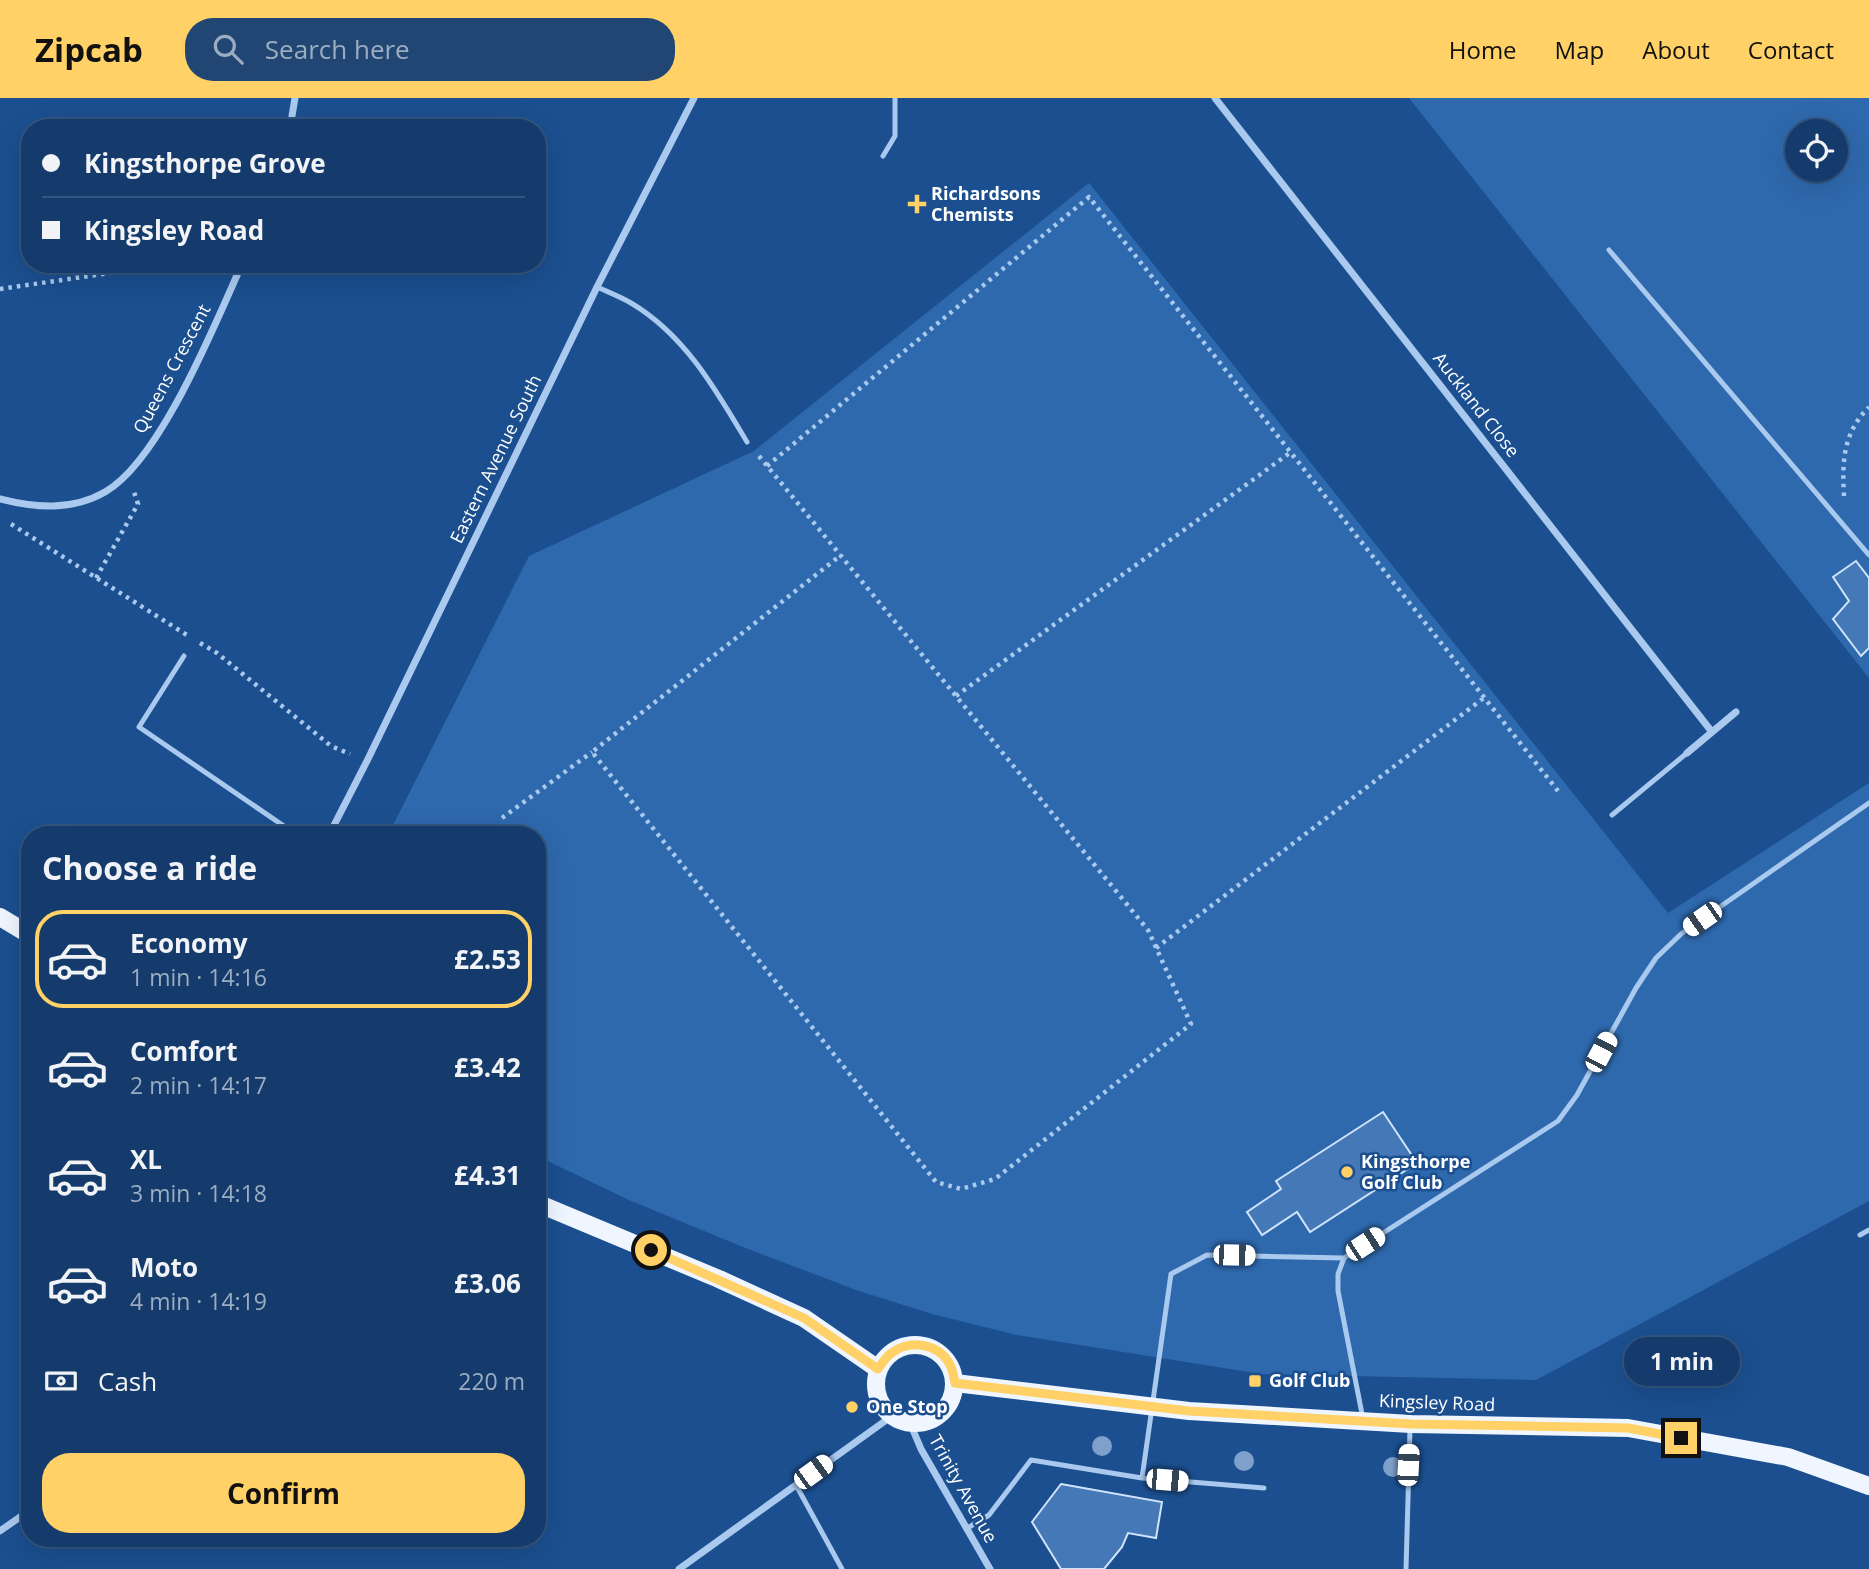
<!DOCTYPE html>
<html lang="en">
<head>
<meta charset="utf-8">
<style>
	:root { --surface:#143b6b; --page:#214673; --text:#f1f3f6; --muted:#9dadc1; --line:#33557e; --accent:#ffd166 }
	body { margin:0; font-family:"Open Sans",sans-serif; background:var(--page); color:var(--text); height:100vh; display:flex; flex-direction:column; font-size:26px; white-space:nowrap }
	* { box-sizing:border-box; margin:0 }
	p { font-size:23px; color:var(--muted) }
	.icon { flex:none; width:38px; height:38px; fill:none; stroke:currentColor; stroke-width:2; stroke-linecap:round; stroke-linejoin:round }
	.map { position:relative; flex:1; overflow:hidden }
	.drawer { position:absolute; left:21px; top:728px; width:525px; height:721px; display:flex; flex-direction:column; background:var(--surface); border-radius:28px; box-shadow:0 7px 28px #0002,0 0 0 2px var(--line) }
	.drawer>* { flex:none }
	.banner { position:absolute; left:21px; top:21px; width:525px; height:154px; border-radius:28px; box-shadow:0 7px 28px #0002,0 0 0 2px var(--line); display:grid; align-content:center; height:154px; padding:0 21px; background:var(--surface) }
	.tools { position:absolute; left:1785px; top:21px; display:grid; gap:14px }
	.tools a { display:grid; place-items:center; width:63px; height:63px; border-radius:50%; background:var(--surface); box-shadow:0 7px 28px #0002,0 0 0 2px var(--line); font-size:35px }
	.end { position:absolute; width:32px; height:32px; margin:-16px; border:9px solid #ffd166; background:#111; box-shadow:0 0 0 4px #111 }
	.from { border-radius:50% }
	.bubble { position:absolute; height:49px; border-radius:24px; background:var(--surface); box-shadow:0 7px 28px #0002,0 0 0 2px var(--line); font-size:23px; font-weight:700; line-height:49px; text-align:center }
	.car { position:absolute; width:21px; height:42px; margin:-21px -10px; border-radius:9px; box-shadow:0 0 5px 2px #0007; background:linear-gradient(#fff 24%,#345 0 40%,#fff 0 76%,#345 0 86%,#fff 0) }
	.banner b { display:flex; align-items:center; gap:24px; height:66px; font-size:26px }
	.banner b+b { border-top:2px solid var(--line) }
	.banner i { width:18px; height:18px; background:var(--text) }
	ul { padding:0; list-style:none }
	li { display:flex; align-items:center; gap:21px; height:98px; margin:0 14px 10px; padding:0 7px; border:4px solid transparent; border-radius:28px }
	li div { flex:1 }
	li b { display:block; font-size:26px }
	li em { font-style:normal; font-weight:700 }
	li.on { border-color:var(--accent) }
	li>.icon { width:63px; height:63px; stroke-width:1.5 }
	h2 { padding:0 21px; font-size:32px; line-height:84px }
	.pay { display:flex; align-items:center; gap:18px; height:77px; padding:0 21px; font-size:26px }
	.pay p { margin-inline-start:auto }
	.action { display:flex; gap:14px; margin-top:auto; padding:14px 21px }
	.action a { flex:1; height:80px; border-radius:28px; background:var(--accent); color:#111; font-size:28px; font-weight:700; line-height:80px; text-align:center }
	header { display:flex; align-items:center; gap:42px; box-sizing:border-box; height:98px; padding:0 35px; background:var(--accent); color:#111 }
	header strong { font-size:33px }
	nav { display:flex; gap:38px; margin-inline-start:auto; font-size:24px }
	.search { width:490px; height:63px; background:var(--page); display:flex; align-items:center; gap:18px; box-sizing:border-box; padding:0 24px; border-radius:28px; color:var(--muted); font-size:26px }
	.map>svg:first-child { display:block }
	.green { fill:#2e69ad; fill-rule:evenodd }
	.building { fill:#4478b7; stroke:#cfe3fa; stroke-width:2 }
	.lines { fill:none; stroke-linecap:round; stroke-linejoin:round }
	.path { stroke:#a9c9ee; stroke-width:4.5; stroke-dasharray:3.5 5; stroke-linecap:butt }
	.service { stroke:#a9c9ee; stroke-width:5 }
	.minor { stroke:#a9c9ee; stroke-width:7 }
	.primary { stroke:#f0f6ff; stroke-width:18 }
	.tree { fill:#7ea0ca }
	.route { stroke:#ffd166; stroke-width:9 }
	.poi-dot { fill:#ffd166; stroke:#1b4f8f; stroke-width:2.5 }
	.labels { text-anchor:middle; stroke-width:5; stroke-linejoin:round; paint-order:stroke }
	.poi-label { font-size:18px; font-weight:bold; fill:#fff; stroke:#1b4f8f; text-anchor:start }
	.street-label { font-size:18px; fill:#fff; stroke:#1b4f8f }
</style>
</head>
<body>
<header>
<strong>Zipcab</strong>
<div class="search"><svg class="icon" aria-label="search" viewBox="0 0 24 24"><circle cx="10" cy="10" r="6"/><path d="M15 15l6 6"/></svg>Search here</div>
<nav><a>Home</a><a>Map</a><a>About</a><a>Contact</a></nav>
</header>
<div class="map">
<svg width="1869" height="1471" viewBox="0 0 1869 1471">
	<rect width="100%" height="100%" fill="#1b4f8f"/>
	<path class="green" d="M1409 0H1869V580ZM1797 33H1836V72H1797Z
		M1089 85 1668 815 1869 685V1103L1536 1282 1261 1276 1017 1237 932 1216 856 1192 738 1147 629 1102 537 1058V737H388L529 458 754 353Z"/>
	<path class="building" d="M1856 463 1869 480V550L1861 558 1833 521 1849 503 1833 479Z
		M1383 1014 1417 1065 1310 1134 1297 1114 1262 1137 1247 1114 1281 1091 1276 1083Z
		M1061 1386 1162 1404 1156 1440 1128 1435 1122 1449 1104 1471H1061L1032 1424Z"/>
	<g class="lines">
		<path class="path" d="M0 191 172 166
			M759 358 1148 832 1191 926 995 1081 961 1091 936 1084 592 654 841 457
			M767 368 1089 99 1558 693
			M1844 398C1842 363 1843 335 1869 309
			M11 426 190 539
			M96 480 138 406 134 394
			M200 545 217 555 331 648 350 656
			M956 598 1291 354
			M502 720 592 654
			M1156 850 1485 599"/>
		<path class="service" d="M883 58 895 38V0
			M1609 152 1869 457
			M597 189C608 194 621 199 631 205 685 237 716 292 747 344
			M184 558 139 629 297 737
			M1612 717 1687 655
			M1860 1137 1869 1132
			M1344 1160 1338 1176V1193L1363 1321
			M1142 1380 1171 1176 1207 1157 1344 1160 1558 1023 1577 997 1636 890 1656 860 1681 836 1869 705
			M796 1387 842 1471
			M966 1431 989 1417 1031 1362 1142 1380 1264 1390
			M1406 1471 1410 1331"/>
		<path class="minor" d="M1215 0 1712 634
			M290 30 295 0
			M0 401C35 410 72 413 105 394 160 363 215 226 242 166
			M1687 655 1736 614
			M329 737 367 663 597 189 694 0
			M910 1325 921 1351 990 1471
			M0 1433 30 1412
			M679 1471 892 1318"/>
		<path class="primary" d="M0 819 30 837
			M537 1105 719 1181 804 1220 878 1271
			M876 1286a39 39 0 1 1 78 0a39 39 0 1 1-78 0Z
			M955 1285 1189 1313 1411 1326 1628 1330 1788 1359 1869 1388"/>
	</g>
	<g class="tree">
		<circle cx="1102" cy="1348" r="10"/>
		<circle cx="1244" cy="1363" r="10"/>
		<circle cx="1393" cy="1369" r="10"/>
	</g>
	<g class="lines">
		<path class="route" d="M651 1152 804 1220 878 1271C883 1264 886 1258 893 1254 912 1241 941 1246 951 1269 953 1274 954 1280 955 1285L1189 1313 1411 1326 1628 1330 1681 1340"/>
	</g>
	<g class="poi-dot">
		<path d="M913.5 95.5h7v7h7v7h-7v7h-7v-7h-7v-7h7z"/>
		<circle cx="1347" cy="1074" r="7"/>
		<rect x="1248" y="1276" width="14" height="14" rx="3.5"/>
		<circle cx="852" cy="1309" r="7"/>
	</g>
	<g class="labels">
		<g class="poi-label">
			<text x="931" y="102">Richardsons<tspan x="931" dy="21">Chemists</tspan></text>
			<text x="1361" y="1070">Kingsthorpe<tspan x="1361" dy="21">Golf Club</tspan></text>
			<text x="1269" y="1289">Golf Club</text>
			<text x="866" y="1315">One Stop</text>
		</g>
		<g class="street-label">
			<text transform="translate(172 271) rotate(-62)" y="6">Queens Crescent</text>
			<text transform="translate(1476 307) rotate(52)" y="6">Auckland Close</text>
			<text transform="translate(496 361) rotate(-64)" y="6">Eastern Avenue South</text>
			<text transform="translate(1437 1305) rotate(2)" y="6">Kingsley Road</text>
			<text transform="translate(963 1391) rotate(61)" y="6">Trinity Avenue</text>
		</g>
	</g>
</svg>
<div class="tools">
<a><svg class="icon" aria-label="locate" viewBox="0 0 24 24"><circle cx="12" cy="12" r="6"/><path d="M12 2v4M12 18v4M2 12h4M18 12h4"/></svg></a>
</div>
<i class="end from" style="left:651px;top:1152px"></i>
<i class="end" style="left:1681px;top:1340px"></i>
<div class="bubble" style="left:1624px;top:1239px;width:116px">1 min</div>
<i class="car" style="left:1702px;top:821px;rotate:235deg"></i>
<i class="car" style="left:1601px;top:954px;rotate:28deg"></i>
<i class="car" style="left:1365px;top:1146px;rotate:57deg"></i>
<i class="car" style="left:1234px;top:1157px;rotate:91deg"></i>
<i class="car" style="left:1408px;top:1367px;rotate:3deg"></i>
<i class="car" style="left:813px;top:1374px;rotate:54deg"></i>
<i class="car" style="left:1167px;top:1382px;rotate:95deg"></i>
<div class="banner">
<b><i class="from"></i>Kingsthorpe Grove</b>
<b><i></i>Kingsley Road</b>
</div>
<section class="drawer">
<h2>Choose a ride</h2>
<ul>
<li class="on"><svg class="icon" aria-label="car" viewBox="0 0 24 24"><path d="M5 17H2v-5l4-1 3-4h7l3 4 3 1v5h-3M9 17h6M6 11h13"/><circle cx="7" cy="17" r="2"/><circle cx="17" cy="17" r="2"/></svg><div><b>Economy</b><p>1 min · 14:16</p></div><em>£2.53</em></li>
<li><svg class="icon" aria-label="car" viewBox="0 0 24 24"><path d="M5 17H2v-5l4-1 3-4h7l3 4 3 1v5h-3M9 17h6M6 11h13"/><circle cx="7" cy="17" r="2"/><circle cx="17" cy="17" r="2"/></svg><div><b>Comfort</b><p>2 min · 14:17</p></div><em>£3.42</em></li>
<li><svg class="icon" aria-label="car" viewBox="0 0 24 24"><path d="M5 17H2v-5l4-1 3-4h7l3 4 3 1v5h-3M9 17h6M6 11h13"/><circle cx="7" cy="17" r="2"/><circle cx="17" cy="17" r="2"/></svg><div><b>XL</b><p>3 min · 14:18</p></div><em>£4.31</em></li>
<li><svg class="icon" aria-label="car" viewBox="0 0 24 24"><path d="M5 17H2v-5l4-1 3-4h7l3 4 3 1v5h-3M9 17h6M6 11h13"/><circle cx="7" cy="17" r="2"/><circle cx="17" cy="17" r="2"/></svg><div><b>Moto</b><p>4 min · 14:19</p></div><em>£3.06</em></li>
</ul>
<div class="pay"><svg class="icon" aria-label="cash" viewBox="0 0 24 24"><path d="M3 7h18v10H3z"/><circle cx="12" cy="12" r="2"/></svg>Cash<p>220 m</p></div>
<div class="action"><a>Confirm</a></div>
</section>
</div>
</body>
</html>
